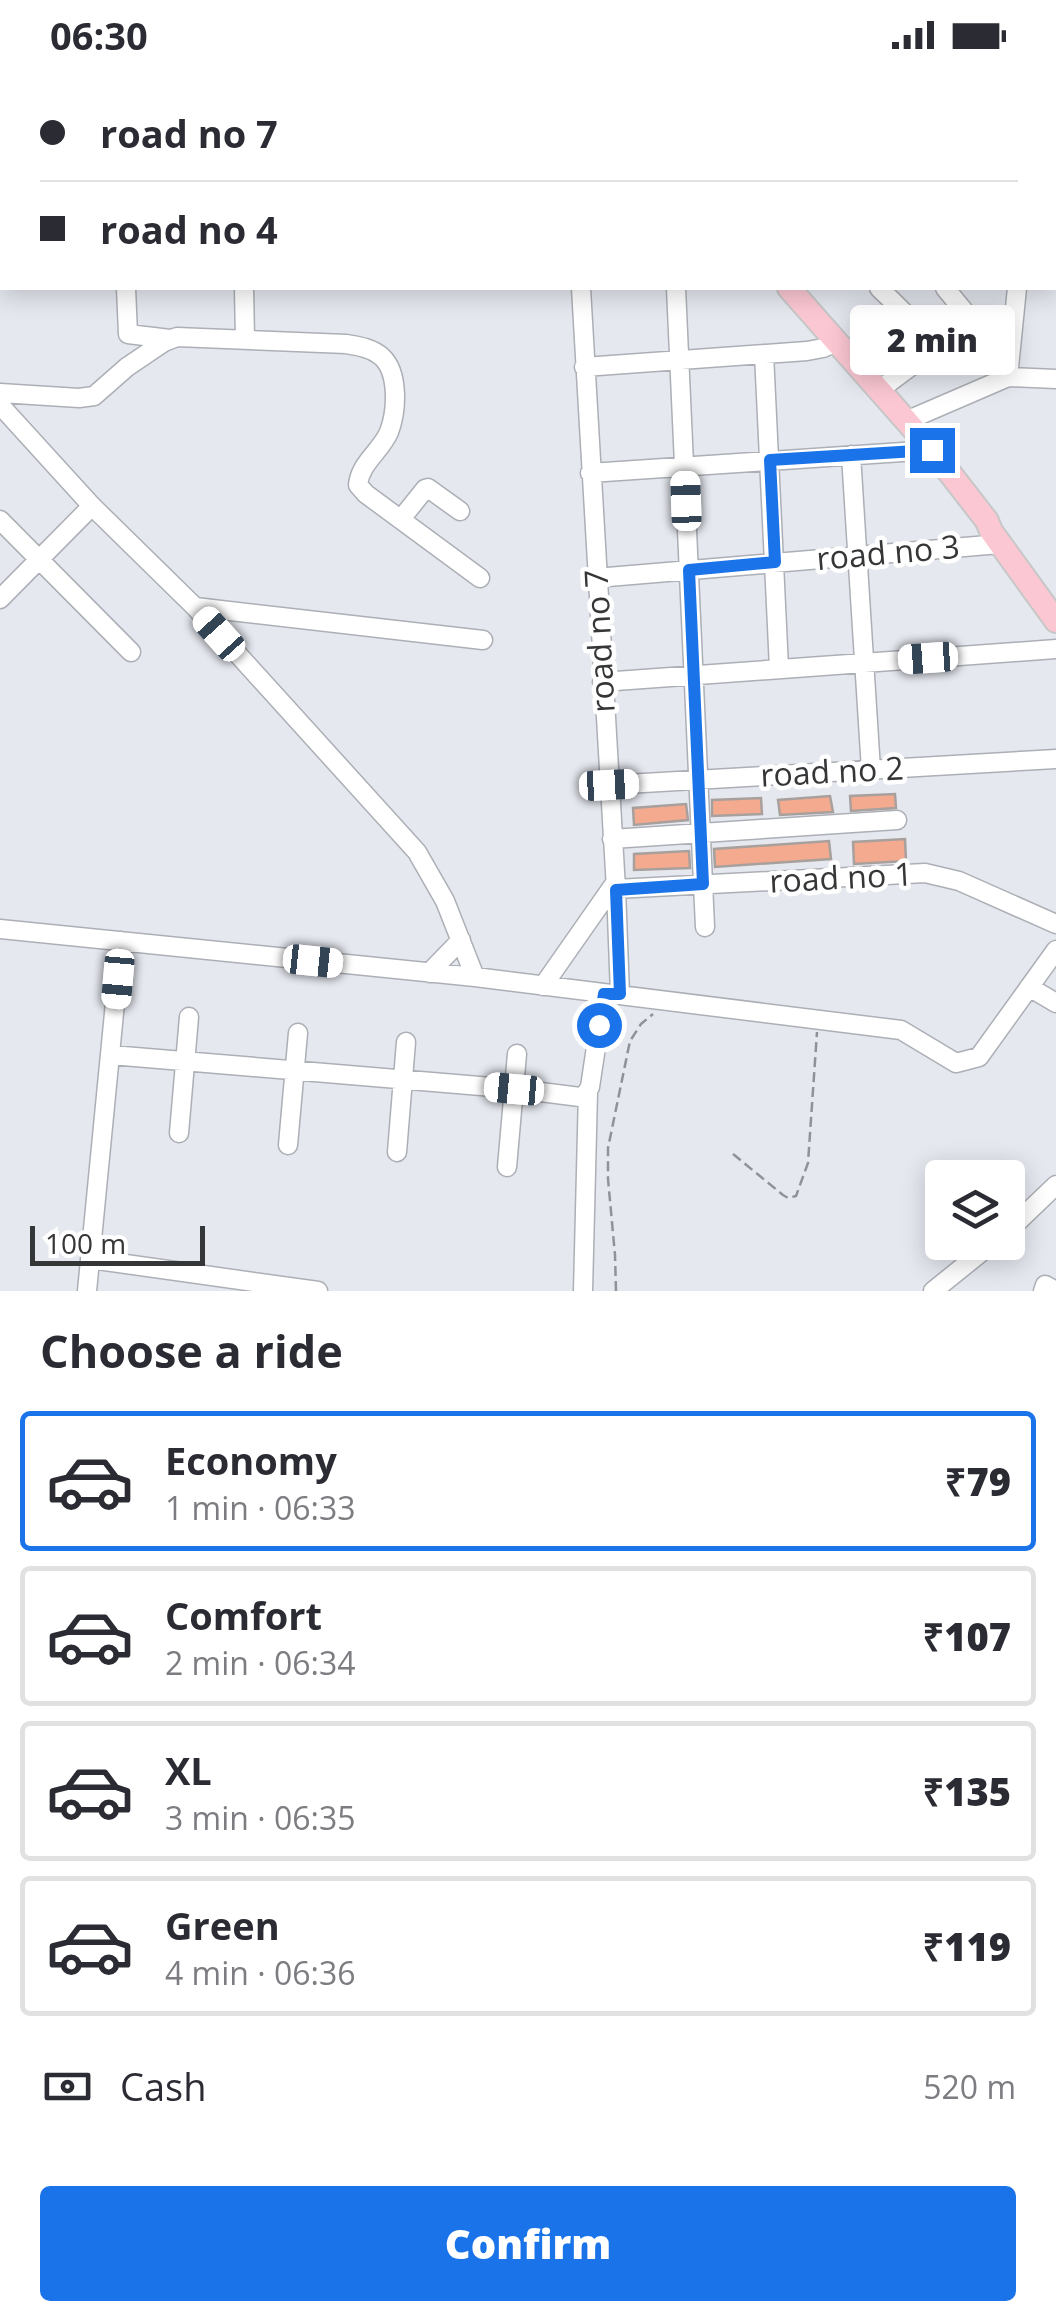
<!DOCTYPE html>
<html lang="en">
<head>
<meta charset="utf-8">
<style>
	:root { --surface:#fff; --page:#f7f7f7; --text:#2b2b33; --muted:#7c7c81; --line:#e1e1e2; --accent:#1a73e8 }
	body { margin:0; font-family:"Open Sans",sans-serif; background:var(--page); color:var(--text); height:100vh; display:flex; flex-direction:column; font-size:38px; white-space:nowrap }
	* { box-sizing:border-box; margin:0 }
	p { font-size:32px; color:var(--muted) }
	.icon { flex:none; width:55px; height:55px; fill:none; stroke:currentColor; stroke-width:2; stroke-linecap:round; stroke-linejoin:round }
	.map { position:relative; height:1221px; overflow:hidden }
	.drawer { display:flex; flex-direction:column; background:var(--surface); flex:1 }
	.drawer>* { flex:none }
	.hud { position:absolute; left:0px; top:0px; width:1058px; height:220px; box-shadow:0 5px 25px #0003; display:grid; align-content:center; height:220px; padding:0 40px; background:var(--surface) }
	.tools { position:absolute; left:925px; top:1090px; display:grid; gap:20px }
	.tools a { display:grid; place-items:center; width:100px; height:100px; border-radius:10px; background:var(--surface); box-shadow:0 5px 25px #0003; font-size:50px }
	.scale { position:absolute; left:30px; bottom:25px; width:175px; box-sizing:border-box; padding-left:10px; border:5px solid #353638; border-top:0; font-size:28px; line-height:35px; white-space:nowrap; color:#353638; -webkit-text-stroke:8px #fff; paint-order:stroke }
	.end { position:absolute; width:45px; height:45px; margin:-22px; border:12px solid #1a73e8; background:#fff; box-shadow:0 0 0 5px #fff }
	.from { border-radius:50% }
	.bubble { position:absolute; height:70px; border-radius:10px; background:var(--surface); box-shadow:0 5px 25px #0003; font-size:32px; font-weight:800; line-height:70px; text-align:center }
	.car { position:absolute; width:30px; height:60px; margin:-30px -15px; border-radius:12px; box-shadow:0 0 8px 2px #0007; background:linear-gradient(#fff 24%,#345 0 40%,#fff 0 76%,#345 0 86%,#fff 0) }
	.hud b { display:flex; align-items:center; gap:35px; height:95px; font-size:38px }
	.hud b+b { border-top:2px solid var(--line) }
	.hud i { width:25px; height:25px; background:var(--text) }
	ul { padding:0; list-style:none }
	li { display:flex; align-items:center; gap:30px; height:140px; margin:0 20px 15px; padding:0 20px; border:5px solid var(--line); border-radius:10px }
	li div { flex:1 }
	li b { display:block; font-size:38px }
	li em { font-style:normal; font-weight:800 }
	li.selected { border-color:var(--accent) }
	li>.icon { width:90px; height:90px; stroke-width:1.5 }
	h2 { padding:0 40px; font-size:45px; line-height:120px }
	.pay { display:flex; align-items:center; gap:25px; height:110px; padding:0 40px; font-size:38px }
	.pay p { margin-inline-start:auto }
	.action { display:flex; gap:20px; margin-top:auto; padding:20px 40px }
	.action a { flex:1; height:115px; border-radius:10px; background:var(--accent); color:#fff; font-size:40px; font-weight:800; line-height:115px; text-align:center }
	.status { display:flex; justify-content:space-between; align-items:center; height:70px; padding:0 50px; background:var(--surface); direction:ltr }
	.status svg { height:28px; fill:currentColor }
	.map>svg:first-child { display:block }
	.building { fill:#f4aa8e; stroke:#a8a09d; stroke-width:2.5 }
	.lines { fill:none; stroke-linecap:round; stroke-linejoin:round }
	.minor-casing { stroke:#acafb5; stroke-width:21 }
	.major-casing { stroke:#c6c7c7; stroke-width:26 }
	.path { stroke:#909297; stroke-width:2.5; stroke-dasharray:10 5; stroke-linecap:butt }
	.minor { stroke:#fff; stroke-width:18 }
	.major { stroke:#fbc7d3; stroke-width:22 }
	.route { stroke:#1a73e8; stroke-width:12 }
	.labels { text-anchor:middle; stroke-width:9; stroke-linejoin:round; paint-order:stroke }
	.street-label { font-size:32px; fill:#353638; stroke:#fff }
</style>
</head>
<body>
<div class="status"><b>06:30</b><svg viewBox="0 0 49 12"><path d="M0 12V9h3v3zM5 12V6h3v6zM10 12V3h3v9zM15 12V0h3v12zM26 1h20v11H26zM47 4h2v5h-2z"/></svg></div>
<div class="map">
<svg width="1056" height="1221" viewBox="0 0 1056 1221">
	<rect width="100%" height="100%" fill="#e5e8ef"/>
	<path class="building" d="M895 724 896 738 851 741 850 726Z
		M830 726 833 742 780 745 778 730Z
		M761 728 762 744 712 746V730Z
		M686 734 688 750 634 755 633 738Z
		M905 769 906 791 854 794 853 772Z
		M829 771 831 789 715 797 714 779Z
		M689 781 690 798 634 800V784Z"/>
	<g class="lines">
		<defs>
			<path id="minor" d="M611 0 614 2
				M22 2V0
				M527 2 529 0
				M699 2 702 0
				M1055 17H1056
				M0 168 2 148
				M126 218 128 264 170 269
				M244 218 245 269
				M581 218 616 819 620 924
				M676 218 705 857
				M945 218 969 247
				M764 284 779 598
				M584 297 807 281 823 278 836 272
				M1008 307 1017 218
				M879 320 925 286C926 283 928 281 929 278 930 265 889 228 879 218
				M0 323 79 328 94 326 127 297 164 272 177 267 346 274C358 276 372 278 382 287 399 303 397 341 389 362 381 381 360 393 358 415L366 424 480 508
				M0 335 92 436 195 537 417 782 445 831 475 907
				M906 351 1008 307 1056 309
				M851 385 871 700
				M590 403 932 380
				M401 449 425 419 428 418 460 441
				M0 450 131 582
				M596 508 1000 474
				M0 529 92 436
				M195 537 483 570
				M602 612 1056 579
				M609 715 1056 689
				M612 769 897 750
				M616 819 925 803 959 811 1056 854
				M0 859 475 907 901 960 956 993 979 987 1056 880
				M429 903 461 870
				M543 916 615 813
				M1029 917 1056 933
				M111 985 517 1019 580 1027 585 1025 590 1017 604 924
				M179 1063 189 947
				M288 1075 298 963
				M397 1082 406 972
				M507 1097 517 984
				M1008 1161 1056 1115
				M90 1189 318 1221
				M87 1221 121 871
				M583 1221 588 1022
				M933 1221 994 1172
				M1043 1221 1045 1215 1056 1221"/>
			<path id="major" d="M542 0 547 2
				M905 2 906 0
				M789 218 932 380 987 451 991 461 1056 551"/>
		</defs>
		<use href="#minor" class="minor-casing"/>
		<use href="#major" class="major-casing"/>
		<path class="path" d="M733 1084 783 1125 788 1128 796 1126 808 1093 817 962
			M616 1221 615 1185 608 1109V1078L630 971 641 954 653 944"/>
		<use href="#minor" class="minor"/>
		<use href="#major" class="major"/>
	</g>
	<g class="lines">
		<path class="route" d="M599 955 604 924H620L616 820 703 814 689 500 775 492 770 390 932 380"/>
	</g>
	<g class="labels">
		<g class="street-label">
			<text transform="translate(888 483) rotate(-5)" y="11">road no 3</text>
			<text transform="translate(600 571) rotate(-93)" y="11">road no 7</text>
			<text transform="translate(832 702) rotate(-3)" y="11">road no 2</text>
			<text transform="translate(841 808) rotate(-3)" y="11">road no 1</text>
		</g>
	</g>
</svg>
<div class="tools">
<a><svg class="icon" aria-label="layers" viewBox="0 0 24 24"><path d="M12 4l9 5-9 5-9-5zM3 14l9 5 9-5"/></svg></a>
</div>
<div class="scale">100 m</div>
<i class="end from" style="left:599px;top:955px"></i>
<i class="end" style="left:932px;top:380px"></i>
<div class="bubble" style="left:850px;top:235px;width:165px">2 min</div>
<i class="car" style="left:686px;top:431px;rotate:358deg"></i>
<i class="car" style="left:219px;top:564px;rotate:318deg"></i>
<i class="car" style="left:928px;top:588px;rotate:266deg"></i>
<i class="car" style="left:609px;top:715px;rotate:87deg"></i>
<i class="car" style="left:313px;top:891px;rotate:96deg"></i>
<i class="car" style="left:118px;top:909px;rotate:185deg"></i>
<i class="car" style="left:514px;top:1019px;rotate:275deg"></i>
<div class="hud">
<b><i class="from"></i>road no 7</b>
<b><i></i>road no 4</b>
</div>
</div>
<section class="drawer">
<h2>Choose a ride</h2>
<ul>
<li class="selected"><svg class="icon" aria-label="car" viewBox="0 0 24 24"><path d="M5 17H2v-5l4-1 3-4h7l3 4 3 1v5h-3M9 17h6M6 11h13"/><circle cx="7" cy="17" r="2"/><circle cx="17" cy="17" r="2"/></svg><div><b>Economy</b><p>1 min · 06:33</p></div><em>₹79</em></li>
<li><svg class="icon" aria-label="car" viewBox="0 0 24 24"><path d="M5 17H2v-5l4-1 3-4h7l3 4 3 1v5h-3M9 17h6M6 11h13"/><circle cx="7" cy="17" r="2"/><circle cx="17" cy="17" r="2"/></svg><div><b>Comfort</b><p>2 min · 06:34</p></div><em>₹107</em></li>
<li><svg class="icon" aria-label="car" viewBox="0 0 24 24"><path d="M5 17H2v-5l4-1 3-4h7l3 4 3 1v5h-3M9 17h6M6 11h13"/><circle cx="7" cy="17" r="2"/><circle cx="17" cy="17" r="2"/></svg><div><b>XL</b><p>3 min · 06:35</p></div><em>₹135</em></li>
<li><svg class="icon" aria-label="car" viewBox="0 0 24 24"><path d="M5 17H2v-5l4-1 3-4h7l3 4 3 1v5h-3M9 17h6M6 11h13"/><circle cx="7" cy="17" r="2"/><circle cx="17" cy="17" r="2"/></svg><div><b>Green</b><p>4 min · 06:36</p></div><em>₹119</em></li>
</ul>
<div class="pay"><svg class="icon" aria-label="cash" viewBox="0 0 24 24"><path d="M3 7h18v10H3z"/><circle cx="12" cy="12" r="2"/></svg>Cash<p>520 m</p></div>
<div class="action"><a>Confirm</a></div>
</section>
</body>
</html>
